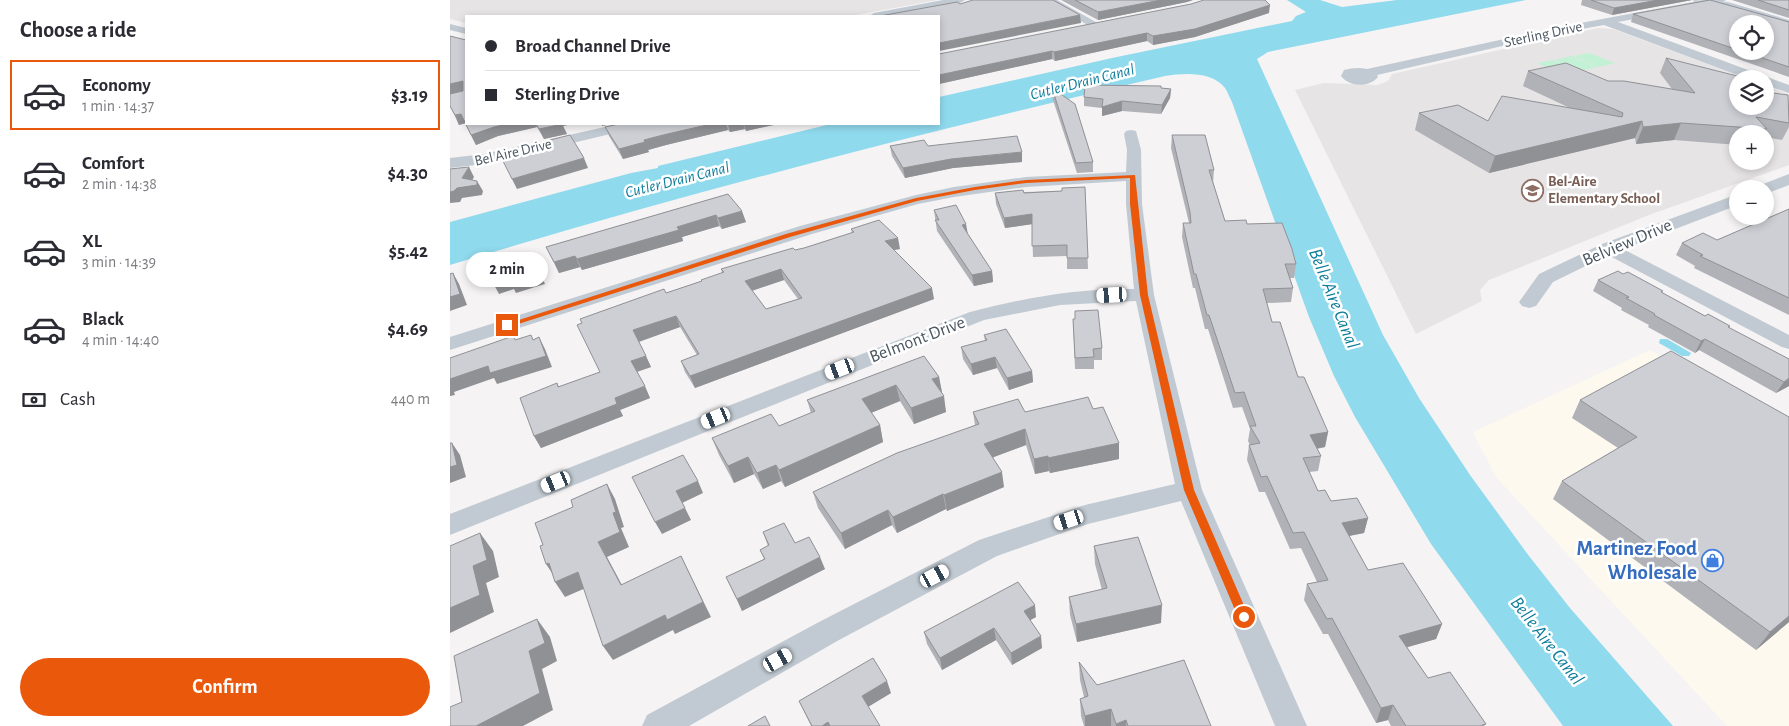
<!DOCTYPE html>
<html lang="en">
<head>
<meta charset="utf-8">
<style>
	:root { --surface:#fff; --page:#f2f2f3; --text:#2b2b33; --muted:#7c7c81; --line:#e1e1e2; --accent:#ea580c }
	body { margin:0; font-family:"Alegreya Sans",sans-serif; background:var(--page); color:var(--text); height:100vh; display:flex; flex-direction:column; font-size:19px; white-space:nowrap }
	* { box-sizing:border-box; margin:0 }
	p { font-size:16px; color:var(--muted) }
	.icon { flex:none; width:28px; height:28px; fill:none; stroke:currentColor; stroke-width:2; stroke-linecap:round; stroke-linejoin:round }
	.map { position:relative; flex:1; overflow:hidden }
	.drawer { display:flex; flex-direction:column; background:var(--surface); width:450px }
	.drawer>* { flex:none }
	.hud { position:absolute; left:15px; top:15px; width:475px; height:110px; border-radius:0px; box-shadow:0 2px 8px #0003; display:grid; align-content:center; height:110px; padding:0 20px; background:var(--surface) }
	.tools { position:absolute; left:1279px; top:15px; display:grid; gap:10px }
	.tools a { display:grid; place-items:center; width:45px; height:45px; border-radius:50%; background:var(--surface); box-shadow:0 2px 8px #0003; font-size:25px }
	.end { position:absolute; width:22px; height:22px; margin:-11px; border:6px solid #ea580c; background:#fff; box-shadow:0 0 0 2px #fff }
	.from { border-radius:50% }
	.bubble { position:absolute; height:35px; border-radius:18px; background:var(--surface); box-shadow:0 2px 8px #0003; font-size:16px; font-weight:700; line-height:35px; text-align:center }
	.car { position:absolute; width:15px; height:30px; margin:-15px -8px; border-radius:6px; box-shadow:0 0 4px 1px #0007; background:linear-gradient(#fff 24%,#345 0 40%,#fff 0 76%,#345 0 86%,#fff 0) }
	.hud b { display:flex; align-items:center; gap:18px; height:48px; font-size:19px }
	.hud b+b { border-top:1px solid var(--line) }
	.hud i { width:12px; height:12px; background:var(--text) }
	ul { padding:0; list-style:none }
	li { display:flex; align-items:center; gap:15px; height:70px; margin:0 10px 8px; padding:0 10px; border:2px solid transparent; border-radius:0px }
	li div { flex:1 }
	li b { display:block; font-size:19px }
	li em { font-style:normal; font-weight:700 }
	li.on { border-color:var(--accent) }
	li>.icon { width:45px; height:45px; stroke-width:1.5 }
	h2 { padding:0 20px; font-size:22px; line-height:60px }
	.pay { display:flex; align-items:center; gap:12px; height:55px; padding:0 20px; font-size:19px }
	.pay p { margin-inline-start:auto }
	.action { display:flex; gap:10px; margin-top:auto; padding:10px 20px }
	.action a { flex:1; height:58px; border-radius:30px; background:var(--accent); color:#fff; font-size:20px; font-weight:700; line-height:58px; text-align:center }
	main { display:flex; flex:1; min-height:0 }
	.map>svg:first-child { display:block }
	.commercial { fill:#fdf9ef }
	.education { fill:#e6e4e5; fill-rule:evenodd }
	.green { fill:#c3f1d5 }
	.water { fill:#90daee }
	.lines { fill:none; stroke-linecap:round; stroke-linejoin:round }
	.street { fill:#c1cad2; fill-rule:evenodd }
	.secondary { fill:#c1cbd6; fill-rule:evenodd }
	.wall { fill:#b0b2b7; fill-rule:evenodd }
	.shaded-wall { fill:#909195 }
	.building { fill:#cdcfd5; stroke:#909195; fill-rule:evenodd }
	.route { fill:#ea580c }
	.labels { text-anchor:middle; stroke-width:5; stroke-linejoin:round; paint-order:stroke }
	.far-street-label { font-size:15px; fill:#4a5661; stroke:#fff }
	.far-education-label { font-size:15px; font-weight:bold; fill:#785e54; stroke:#fff; text-anchor:start }
	.far-water-label { font-size:16px; font-style:italic; fill:#0c7c9b; stroke:#fff }
	.street-label { font-size:18px; fill:#4a5661; stroke:#fff }
	.water-label { font-size:19px; font-style:italic; fill:#0c7c9b; stroke:#fff }
	.near-shop-label { font-size:21px; font-weight:bold; fill:#366cbe; stroke:#fff; text-anchor:end }
</style>
</head>
<body>
<main>
<section class="drawer">
<h2>Choose a ride</h2>
<ul>
<li class="on"><svg class="icon" aria-label="car" viewBox="0 0 24 24"><path d="M5 17H2v-5l4-1 3-4h7l3 4 3 1v5h-3M9 17h6M6 11h13"/><circle cx="7" cy="17" r="2"/><circle cx="17" cy="17" r="2"/></svg><div><b>Economy</b><p>1 min · 14:37</p></div><em>$3.19</em></li>
<li><svg class="icon" aria-label="car" viewBox="0 0 24 24"><path d="M5 17H2v-5l4-1 3-4h7l3 4 3 1v5h-3M9 17h6M6 11h13"/><circle cx="7" cy="17" r="2"/><circle cx="17" cy="17" r="2"/></svg><div><b>Comfort</b><p>2 min · 14:38</p></div><em>$4.30</em></li>
<li><svg class="icon" aria-label="car" viewBox="0 0 24 24"><path d="M5 17H2v-5l4-1 3-4h7l3 4 3 1v5h-3M9 17h6M6 11h13"/><circle cx="7" cy="17" r="2"/><circle cx="17" cy="17" r="2"/></svg><div><b>XL</b><p>3 min · 14:39</p></div><em>$5.42</em></li>
<li><svg class="icon" aria-label="car" viewBox="0 0 24 24"><path d="M5 17H2v-5l4-1 3-4h7l3 4 3 1v5h-3M9 17h6M6 11h13"/><circle cx="7" cy="17" r="2"/><circle cx="17" cy="17" r="2"/></svg><div><b>Black</b><p>4 min · 14:40</p></div><em>$4.69</em></li>
</ul>
<div class="pay"><svg class="icon" aria-label="cash" viewBox="0 0 24 24"><path d="M3 7h18v10H3z"/><circle cx="12" cy="12" r="2"/></svg>Cash<p>440 m</p></div>
<div class="action"><a>Confirm</a></div>
</section>
<div class="map">
<svg width="1339" height="726" viewBox="0 0 1339 726">
	<rect width="100%" height="100%" fill="#f5f3f3"/>
	<path class="commercial" d="M1200 350 1339 427V726H1277L1046 477 1023 432Z"/>
	<path class="education" d="M0 0H488L400 16H16V23L0 19Z
		M1148 28 1163 29 1298 79H1288V106H1315V85L1339 94V165L1199 215 1039 280 1030 290 1032 301 966 334 845 90 874 83 928 85 938 81 942 74ZM1288 134H1315V161H1288Z"/>
	<path class="green" d="M1139 53 1165 63 1149 67 1123 56Z
		M1121 56 1148 67 1113 75 1087 63 1103 60 1129 70 1105 60Z"/>
	<path class="water" d="M837 0H870L892 7 947 0H1076L818 52 807 59 933 335 969 398 1020 475 1079 556 1120 608 1223 726H1113L981 544 905 417 884 376 859 317 782 102C779 97 778 92 775 88 762 71 734 73 715 76 475 132 236 193 0 265V222L181 173 208 168V166L381 124H489V97L662 58 842 21 846 16 856 12Z
		M1210 339H1217L1241 353 1239 356H1232L1209 343Z"/>
	<g class="lines">
		<path class="street" d="M493 0H515L510 3 440 16H419L424 13Z
			M594 0H607L651 25 645 28 641 27Z
			M1254 0H1276L1271 3 1168 22 1339 85V93L1315 85V79H1298L1154 25 1104 34 927 75 928 77C919 88 899 87 891 76L894 70C902 68 909 67 917 69L1104 28Z
			M0 24 16 28V34L0 30Z
			M168 124H192L190 127 34 164 0 168V158L34 154Z
			M681 130 686 131 691 150 692 204 704 295 752 490 857 726H825L731 501 638 524 547 556 389 640 239 726H192L197 715 369 622 529 540 635 505 725 484 686 301 610 305 534 320 0 535V514L520 312C574 298 628 288 684 289L676 204V181L576 187 504 197 468 204 362 234 0 350V337L350 226 466 195 504 187 576 177 676 172 677 150 674 134 676 131Z
			M1339 174V185L1315 194V189H1306L1308 186Z
			M1288 194V205L1173 249 1339 335V349L1332 347 1158 255 1103 282 1086 306 1079 308 1072 306 1069 302 1089 274 1152 244Z"/>
		<path class="secondary" d="M1243 0 1278 2 1339 20V29L1275 9 1245 3Z"/>
	</g>
	<path class="wall" d="M611 0H743L737 2 648 20Z
		M1132 0H1242L1162 15 1131 5Z
		M1282 0H1339V18Z
		M819 13 745 37 703 45 697 41 605 61 602 59 489 84V54Z
		M1183 14 1339 22V77L1181 22ZM1288 24 1315 51H1288Z
		M0 36 16 40V124H121L113 126 117 134 94 139 87 127 48 136 26 145 15 123 9 125 0 106 13 91V90L0 94Z
		M1216 58 1288 106 1339 104V127L1332 140 1315 137V134H1288V145L1224 140 1186 144 1185 138 1039 173 965 130 969 113 1038 121 1120 108 1073 86 1078 71 1222 89 1210 73Z
		M602 88 643 162V172L627 173 602 97Z
		M711 88 721 89 720 98 711 114 672 111 652 116V108L634 106V97Z
		M169 124H328L296 131 295 129 280 132 278 130 216 145 198 150 199 152 173 159 159 136 155 127Z
		M722 135 764 170 763 183 775 221 797 224 846 264 844 278H840L843 288 841 302 817 303 822 322 848 377 878 432 875 447 867 449 871 456 868 471 859 472 868 491 881 501 918 518 914 533 899 536 918 570 992 624 986 639 957 647 978 678 1036 724 1034 726H941L938 720 926 723 878 634H873L854 600 857 584 867 582 851 548 840 549 815 492H809L797 460 799 445H800L798 441 800 429 792 407 783 408 758 329H755L745 288H743L732 237 733 223H739L721 148Z
		M440 146H478L572 162 503 168 455 178 442 156Z
		M635 187 638 269H617V256L583 257 582 224 555 228 546 204 545 193 612 191Z
		M278 194 296 222 272 229 269 226 232 237 233 241 132 270 130 267 109 273 96 247Z
		M1339 209V315L1244 268 1245 266 1226 255 1232 243 1267 240Z
		M484 210 517 233 542 271 543 282 524 286 487 231Z
		M401 229 450 249 444 250 484 299 245 388 235 372 231 361 247 355 230 327 189 342 201 367 187 372 200 398 170 410 173 416 91 448 84 436 107 383 109 387 150 372 216 293 252 281 272 273 271 269 354 248 402 233ZM334 280 348 299 316 309 302 290Z
		M1148 280 1212 293 1255 316 1279 328 1339 386 1326 393 1249 350 1245 353 1198 327 1199 325 1171 310 1172 308 1143 291Z
		M623 319 652 348V360H644V369H625Z
		M534 335 582 371 583 382 559 390 547 368 523 375 513 359 511 347 535 341Z
		M489 377 496 412 464 424 450 401 421 413 430 425 433 442 335 487 331 481 313 489 304 474 284 483 269 455 262 438 329 426 361 413 357 400Z
		M1130 400 1339 417V622L1306 650 1103 499 1112 481 1168 448 1122 418Z
		M643 409 669 459 600 473 599 471 585 474 576 445 543 457 554 487 497 511 496 509 447 533 442 525 395 549 368 508 363 492 525 425 523 412H575Z
		M313 532 345 543 375 569 292 611 276 577 314 559 310 550 318 546Z
		M644 546 711 623 627 642 620 615 619 597 652 590 645 564Z
		M586 617 580 620 592 648 562 665 546 640 492 670 477 644 474 632Z
		M629 662 647 685 761 726H634L631 716 630 699 634 697 630 680Z
		M441 693 418 707 430 726H361L349 701Z"/>
	<path class="shaded-wall" d="M711 0H743L737 2 648 20V12Z
		M1208 0H1242L1162 15 1164 8Z
		M820 5 819 13 745 37 703 45V36Z
		M630 15 631 23 489 51V43Z
		M697 33V41L605 61 604 52Z
		M602 51V59L489 84V75Z
		M13 81 16 90 0 94V84Z
		M721 89 720 98 711 114 712 105Z
		M672 101V111L652 116V107Z
		M11 114 16 123 9 125 5 115Z
		M1192 121 1185 138 1039 173 1045 156Z
		M1231 123 1224 140 1186 144 1193 127Z
		M57 124H85L87 127 48 136 26 145 21 135 44 127Z
		M111 124H121L113 126 117 134 94 139 89 129Z
		M152 124H161L152 126Z
		M261 124H276L278 130 216 145 198 150 199 152 173 159 169 149 194 140 213 135Z
		M278 124H293L295 129 280 132Z
		M294 124H328L296 131Z
		M572 152V162L503 168 455 178 453 168 501 159Z
		M134 158 138 168 67 189 62 179Z
		M19 167 24 177 19 186 27 181 33 191 32 195 12 198 10 202 0 203V192L12 178Z
		M292 211 296 222 272 229 268 218Z
		M582 214 583 224 555 228 554 218Z
		M266 215 269 226 232 237 233 241 132 270 127 259 227 227Z
		M516 224 518 235 512 225Z
		M448 238 450 249 437 251 435 241Z
		M125 256 130 267 109 273 104 262Z
		M83 258 95 284 66 293 64 289 49 294 43 283Z
		M331 269 334 280 299 292 295 281Z
		M542 271 543 282 524 286 522 275Z
		M3 273 9 284 17 305 0 311V297Z
		M482 288 484 299 245 388 240 376Z
		M226 316 230 327 188 342 183 330Z
		M89 337 95 349 102 367 47 384 44 378 4 392 5 395 0 396V379Z
		M1255 339 1249 350 1245 353 1251 341Z
		M196 356 201 367 186 372 181 361Z
		M545 357 547 368 523 375 521 364Z
		M582 371 583 382 559 390 557 378Z
		M489 377 492 393 482 379Z
		M1339 378V386L1326 393 1334 382Z
		M446 385 450 401 416 415 412 399Z
		M195 386 200 398 170 410 173 416 91 448 84 436 165 398Z
		M494 396 496 412 464 424 461 408Z
		M430 425 433 442 335 487 329 470Z
		M575 429 576 445 536 460 534 444Z
		M878 432 875 447 857 450 860 435Z
		M2 443 10 455 16 477 0 483V467Z
		M669 443V459L600 473 598 458Z
		M598 456 599 471 585 474 584 459Z
		M298 457 304 474 284 483 278 466Z
		M326 465 331 481 313 489 307 473Z
		M552 472 554 487 497 511 494 495Z
		M248 481 253 493 232 503 226 491Z
		M157 484 165 499 174 527 171 528 179 547 157 557 180 600 171 585 148 542 163 513Z
		M493 494 496 509 447 533 443 517Z
		M235 508 241 520 212 534 205 522Z
		M438 510 442 525 395 549 391 533Z
		M918 518 914 533 888 538 892 523Z
		M30 533 43 551 49 577 36 583 44 612 0 633V608L23 566Z
		M231 556 261 617 225 634 223 630 163 660 153 646Z
		M370 557 375 569 292 611 287 599Z
		M99 563 106 579 96 564Z
		M128 572 138 587 115 597 105 582Z
		M585 605 586 617 575 623 574 611Z
		M712 605 711 623 627 642 626 624Z
		M1339 616V622L1306 650 1320 632Z
		M87 619 100 637 107 661 92 669 103 710 73 726H26L79 651Z
		M992 624 986 639 944 651 949 636Z
		M544 628 546 640 492 670 490 658Z
		M591 636 592 648 562 665 561 653Z
		M437 681 441 693 416 708 412 696Z
		M943 705 938 720 926 723 931 708Z
		M661 709V726H635V716Z
		M676 720V726H666V724Z
		M378 722 380 726H372Z"/>
	<path class="building" d="M523 0H603L630 15 489 43V16H430L507 2 510 4Z
		M625 0H711L648 12Z
		M754 0H815L820 5 745 29 703 36 697 33 604 52 602 51 489 75V54L741 4Z
		M1141 0H1208L1164 8Z
		M1260 0 1339 22V67L1292 51H1315V24H1288V50L1183 14Z
		M1308 0H1339V10Z
		M0 36 16 40V124H57L44 127 21 135 11 114 5 115 0 106V94L13 91V81L0 84Z
		M1216 58 1299 79H1288V106H1315V92L1338 95 1339 123 1306 117 1317 129 1231 123 1193 127 1192 121 1045 156 969 113 1008 105 1038 121 1052 96 1172 117 1173 113 1078 71 1116 63 1158 81H1174L1245 93Z
		M635 85 711 86V88L721 89 712 105 672 101 652 107 653 99 634 97Z
		M602 88 625 104 643 162 626 163Z
		M86 124H113L89 129Z
		M169 124H261L213 135 194 140 195 142 169 149 155 127Z
		M120 135 134 158 62 179 52 159 100 147 96 141Z
		M722 135H755L764 170H759L775 221 796 220 797 224 832 223 842 249 846 264H835L843 288 813 289 822 322H830L848 377H854L878 432 860 435 871 456 853 458 868 491 875 490 881 501 907 498 918 518 892 523 918 570 953 563 992 624 949 636 978 678 1000 672 1036 724 1032 725V726H956L943 705 931 708 882 618 877 619 857 584 878 580 854 532 843 533 817 476 811 477 799 445 810 443 800 426H806L794 392 785 393 759 315H757L746 274H744L733 223H741L740 212Z
		M567 136 572 152 501 159 453 168 440 146 474 140 478 146Z
		M19 167 12 178 27 181V185L7 188 4 191 0 192V169Z
		M635 187 638 258H617V245L582 246V214L554 218 545 193 573 190 574 193 612 191V188Z
		M278 194 292 211 268 218 266 215 227 227 229 230 127 259 125 256 104 262 96 247Z
		M506 205 516 224 512 225 542 271 522 275 485 220H489L484 210Z
		M1339 209V298L1250 256 1253 255 1232 243 1253 233 1267 240Z
		M429 220 448 238 435 241 482 288 240 376 231 361 249 354 226 316 183 330 196 356 181 361 195 386 165 398 167 404 84 436 70 398 107 383 108 387 150 372 127 325 132 323 130 319 214 289 216 293 252 281 251 280 274 272 271 269 343 248 345 250 354 248 404 232 401 229ZM331 269 352 298 316 309 295 281Z
		M60 257 62 264 83 258 89 273 60 282 59 278 43 283 38 264Z
		M1168 271 1173 274 1178 272 1213 291 1211 292 1255 316 1258 314 1280 326 1278 327 1339 359V378L1334 382 1255 339 1251 341 1204 315 1205 314 1176 298 1179 297 1148 280Z
		M3 273 10 294 0 297V274Z
		M648 310 652 348 643 349 644 357 625 358 623 319H625V311Z
		M556 329 582 371 557 378 545 357 521 364 511 347 537 340 534 335Z
		M81 335 83 340 89 337 96 356 40 373 38 366 0 379V358L63 336 65 340Z
		M1221 351 1339 417V616L1320 632 1112 481 1187 437 1130 400Z
		M474 356 489 377 482 379 494 396 461 408 446 385 412 399 430 425 329 470 326 465 307 473 298 457 278 466 262 438 321 414 329 426 365 411 357 400Z
		M638 397 643 409 653 407 669 443 598 458V456L584 459 575 429 534 444 552 472 494 495 493 494 443 517 438 510 391 533 363 492 447 453 529 424 523 412 568 399 575 412Z
		M0 443H2L7 465 0 467Z
		M233 455 248 481 226 491 235 508 205 522 182 477Z
		M157 484 166 512 163 513 170 532 148 542 171 585 231 556 253 602 217 620 215 615 153 646 128 572 105 582 99 563 96 564 90 546 93 545 85 523 123 507 121 500Z
		M334 523 345 543 359 537 370 557 287 599 276 577 315 559 310 550 319 545 313 532Z
		M30 533 37 560 23 566 30 595 0 608V546Z
		M688 537 712 605 626 624 619 597 657 588 644 546Z
		M568 582 585 605 574 611 591 636 561 653 544 628 490 658 474 632Z
		M87 619 95 643 79 651 90 693 26 726H0V707L12 702 4 656Z
		M423 658 437 681 412 696 430 726H380L378 722 372 726H362L349 701Z
		M734 660 761 726H678L676 720 666 724 661 709 635 716 630 699 638 696 629 662 647 685Z
		M315 716 320 726H298Z"/>
	<path class="route" d="M685 175 698 295 744 490 799 617 794 622 788 617 734 490 690 295 680 204V178L576 183 525 190 467 201 340 237 59 327 53 325 336 234 466 198 525 187 576 180Z"/>
	<defs>
		<symbol id="school-ring" viewBox="-11 -11 22 22"><circle r="9.5" fill="#fff" stroke="#8d6e63" stroke-width="1.5"/><path d="M0-5L7-2L0 1L-7-2ZM-4 1L0 2.5L4 1V4Q0 6-4 4Z" fill="#8d6e63"/></symbol>
		<symbol id="shop-ring" viewBox="-11 -11 22 22"><circle r="9.5" fill="#fff" stroke="#3f7fe0" stroke-width="1.5"/><path d="M-5-2.5h2.3a2.7 3.5 0 0 1 5.4 0H5L5.5 6h-11ZM-1.5-2.5h3a1.5 2.3 0 0 0-3 0Z" fill="#3f7fe0"/></symbol>
	</defs>
	<g fill-rule="evenodd">
		<use href="#school-ring" x="1070" y="178" width="25" height="25"/>
		<use href="#shop-ring" x="1250" y="548" width="25" height="25"/>
	</g>
	<g class="labels">
		<g class="far-street-label">
			<text transform="translate(1093 34) rotate(-12)" y="5">Sterling Drive</text>
			<text transform="translate(63 152) rotate(-13)" y="5">Bel Aire Drive</text>
		</g>
		<g class="far-education-label">
			<text x="1098" y="186">Bel-Aire<tspan x="1098" dy="17">Elementary School</tspan></text>
		</g>
		<g class="far-water-label">
			<text transform="translate(632 81) rotate(-14)" y="6">Cutler Drain Canal</text>
			<text transform="translate(227 179) rotate(-14)" y="6">Cutler Drain Canal</text>
		</g>
		<g class="street-label">
			<text transform="translate(1177 242) rotate(-23)" y="6">Belview Drive</text>
			<text transform="translate(467 339) rotate(-21)" y="6">Belmont Drive</text>
		</g>
		<g class="water-label">
			<text transform="translate(885 298) rotate(68)" y="7">Belle Aire Canal</text>
			<text transform="translate(1098 640) rotate(52)" y="7">Belle Aire Canal</text>
		</g>
		<g class="near-shop-label">
			<text x="1247" y="555">Martinez Food<tspan x="1247" dy="24">Wholesale</tspan></text>
		</g>
	</g>
</svg>
<div class="tools">
<a><svg class="icon" aria-label="locate" viewBox="0 0 24 24"><circle cx="12" cy="12" r="6"/><path d="M12 2v4M12 18v4M2 12h4M18 12h4"/></svg></a>
<a><svg class="icon" aria-label="layers" viewBox="0 0 24 24"><path d="M12 4l9 5-9 5-9-5zM3 14l9 5 9-5"/></svg></a>
<a>+</a>
<a>−</a>
</div>
<i class="end from" style="left:794px;top:617px"></i>
<i class="end" style="left:57px;top:325px"></i>
<div class="bubble" style="left:16px;top:252px;width:82px">2 min</div>
<i class="car" style="left:662px;top:295px;rotate:267deg"></i>
<i class="car" style="left:390px;top:369px;rotate:249deg"></i>
<i class="car" style="left:266px;top:418px;rotate:248deg"></i>
<i class="car" style="left:106px;top:482px;rotate:248deg"></i>
<i class="car" style="left:619px;top:520px;rotate:252deg"></i>
<i class="car" style="left:485px;top:576px;rotate:62deg"></i>
<i class="car" style="left:328px;top:660px;rotate:61deg"></i>
<div class="hud">
<b><i class="from"></i>Broad Channel Drive</b>
<b><i></i>Sterling Drive</b>
</div>
</div>
</main>
</body>
</html>
